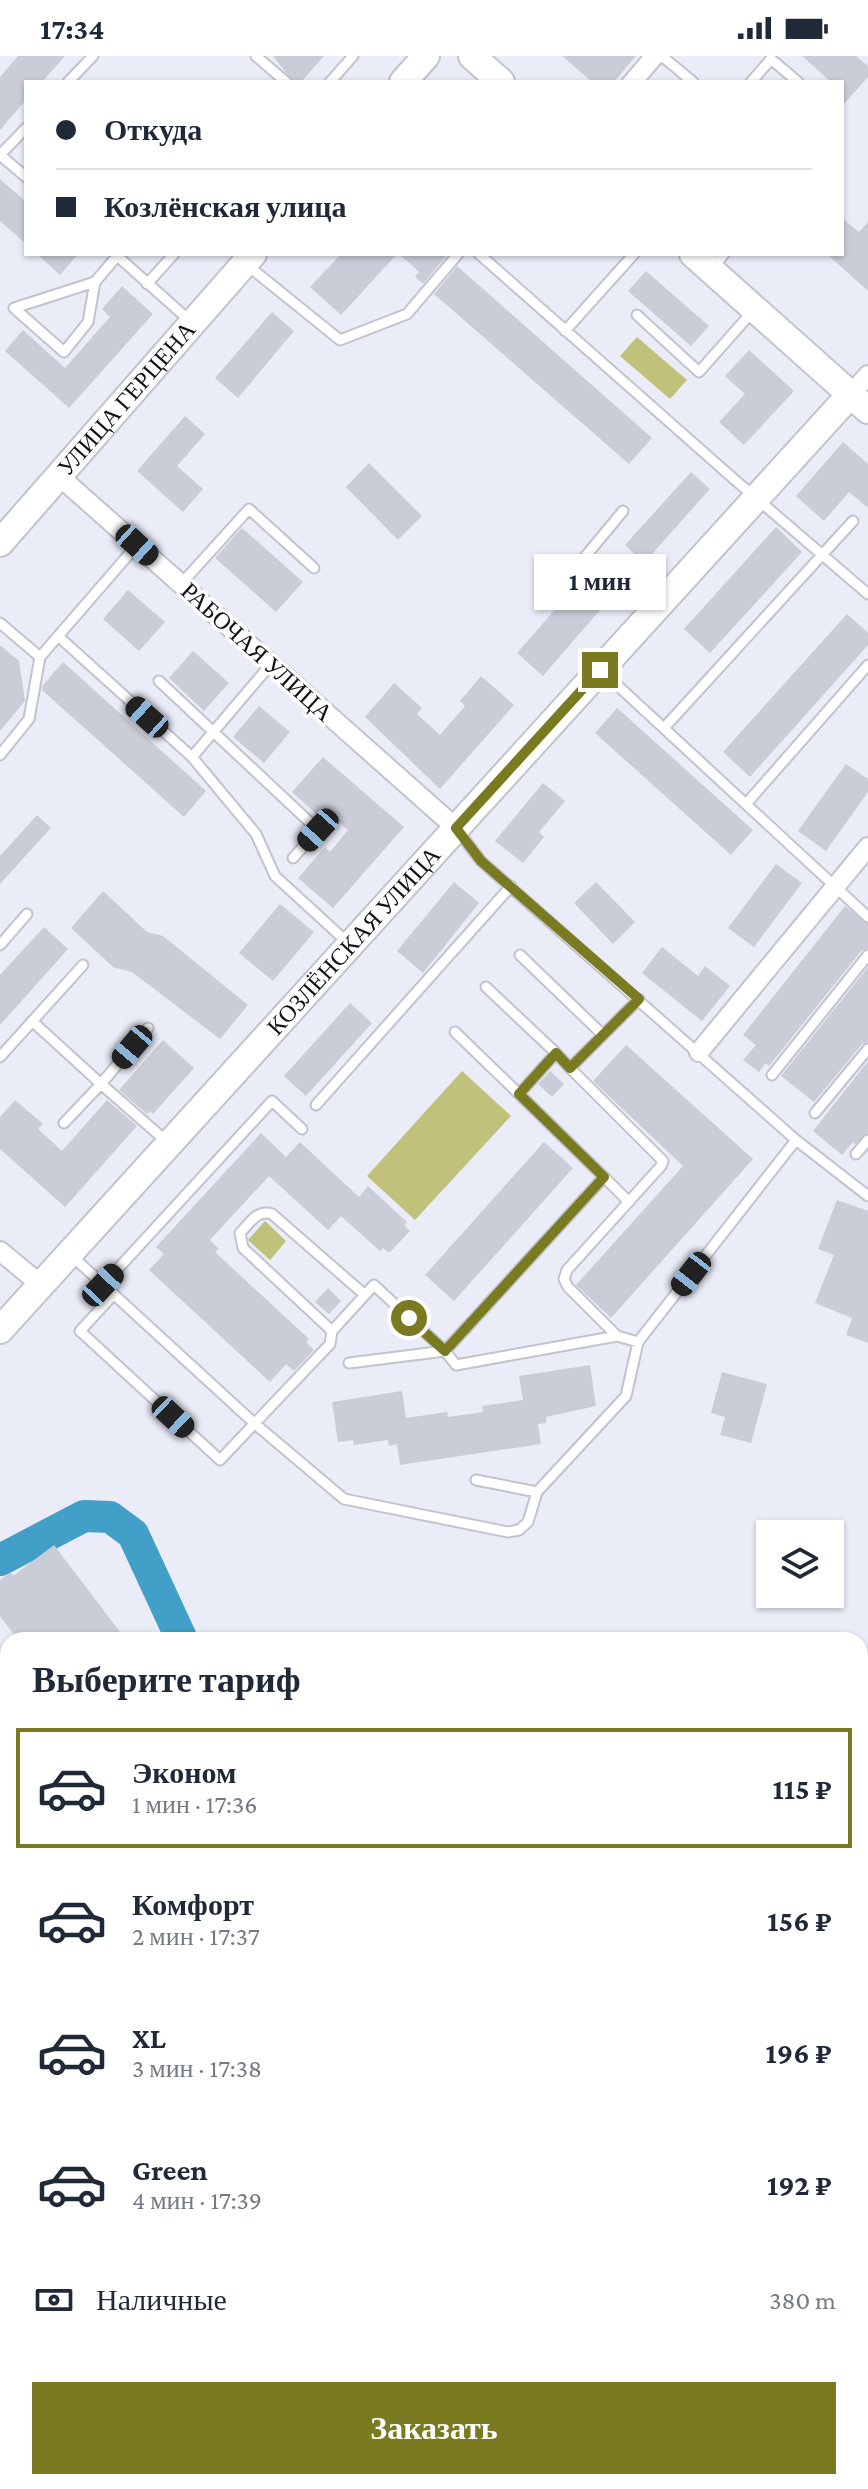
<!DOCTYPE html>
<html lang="ru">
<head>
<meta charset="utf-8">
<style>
	:root { --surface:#fff; --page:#f2f2f3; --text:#1f2937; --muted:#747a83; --line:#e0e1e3; --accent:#7a7a21 }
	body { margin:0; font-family:"Crimson Pro",serif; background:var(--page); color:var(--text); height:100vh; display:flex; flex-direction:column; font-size:30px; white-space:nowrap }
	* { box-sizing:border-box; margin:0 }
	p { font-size:26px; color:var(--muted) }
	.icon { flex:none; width:44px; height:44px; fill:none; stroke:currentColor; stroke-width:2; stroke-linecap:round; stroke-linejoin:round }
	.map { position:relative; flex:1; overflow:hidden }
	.side { position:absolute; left:0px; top:1576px; width:868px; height:858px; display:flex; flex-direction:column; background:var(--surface); border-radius:24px 24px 0 0; box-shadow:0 2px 6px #0004 }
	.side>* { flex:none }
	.hud { position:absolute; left:24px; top:24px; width:820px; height:176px; border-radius:0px; box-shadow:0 2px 6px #0004; display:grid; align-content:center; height:176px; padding:0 32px; background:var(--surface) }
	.controls { position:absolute; left:756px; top:1464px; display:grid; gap:16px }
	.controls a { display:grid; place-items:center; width:88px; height:88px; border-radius:0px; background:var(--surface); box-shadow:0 2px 6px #0004; font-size:40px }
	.end { position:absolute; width:36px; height:36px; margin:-18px; border:10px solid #7a7a21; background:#fff; box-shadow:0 0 0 4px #fff }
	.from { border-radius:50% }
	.bubble { position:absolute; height:56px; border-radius:0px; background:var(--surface); box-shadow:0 2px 6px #0004; font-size:26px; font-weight:700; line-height:56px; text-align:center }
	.car { position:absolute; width:24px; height:48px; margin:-24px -12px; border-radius:10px; box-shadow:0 0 6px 2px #0007; background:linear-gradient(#222 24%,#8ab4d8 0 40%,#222 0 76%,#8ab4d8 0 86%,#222 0) }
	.hud b { display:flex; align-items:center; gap:28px; height:76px; font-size:30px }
	.hud b+b { border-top:2px solid var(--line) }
	.hud i { width:20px; height:20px; background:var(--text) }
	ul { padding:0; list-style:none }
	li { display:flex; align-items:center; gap:24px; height:120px; margin:0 16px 12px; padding:0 16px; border:4px solid transparent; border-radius:0px }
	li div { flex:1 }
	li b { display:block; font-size:30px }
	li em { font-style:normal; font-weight:700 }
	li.selected { border-color:var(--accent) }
	li>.icon { width:72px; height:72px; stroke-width:1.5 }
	h2 { padding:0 32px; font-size:36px; line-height:96px }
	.pay { display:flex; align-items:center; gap:20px; height:88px; padding:0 32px; font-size:30px }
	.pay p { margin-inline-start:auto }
	.button { display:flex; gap:16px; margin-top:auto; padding:16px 32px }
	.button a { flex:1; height:92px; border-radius:0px; background:var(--accent); color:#fff; font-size:32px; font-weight:700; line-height:92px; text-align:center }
	.status { display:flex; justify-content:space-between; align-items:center; height:56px; padding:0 40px; background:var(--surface); direction:ltr }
	.status svg { height:22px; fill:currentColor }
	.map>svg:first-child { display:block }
	.green { fill:#c0c27b }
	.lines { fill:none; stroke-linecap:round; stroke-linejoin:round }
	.river { stroke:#419fc8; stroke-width:32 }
	.building { fill:#caccd7 }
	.lane-casing { stroke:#c1c3ce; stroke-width:13 }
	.street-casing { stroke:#c1c3ce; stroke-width:22 }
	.secondary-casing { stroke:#c1c3ce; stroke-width:30 }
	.lane { stroke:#fff; stroke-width:9 }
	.street { stroke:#fff; stroke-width:18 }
	.secondary { stroke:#fff; stroke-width:26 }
	.rail { stroke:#484a50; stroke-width:5 }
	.route { stroke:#7a7a21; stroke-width:10 }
	.labels { text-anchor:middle; stroke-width:7; stroke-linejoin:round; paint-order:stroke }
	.street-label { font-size:24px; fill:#121317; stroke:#fff }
</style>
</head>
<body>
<div class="status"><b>17:34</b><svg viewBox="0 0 49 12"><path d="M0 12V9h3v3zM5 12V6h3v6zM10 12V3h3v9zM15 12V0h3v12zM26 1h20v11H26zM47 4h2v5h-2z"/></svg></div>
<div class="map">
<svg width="868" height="2433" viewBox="0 0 868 2433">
	<rect width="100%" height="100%" fill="#eaecf8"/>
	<path class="green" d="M637 281 687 324 670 343 620 300Z
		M462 1015 511 1060 415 1164 367 1120Z
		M265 1165 286 1185 270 1204 248 1184Z"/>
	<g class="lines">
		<path class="river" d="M0 1504 84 1460 110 1461 133 1478 182 1584
			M490 2426 494 2433"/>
	</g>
	<path class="building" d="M18 0H65L42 26H26V44L0 74V21Z
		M273 0H324L301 26H293Z
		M562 0H636L614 26H592Z
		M802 0H856L868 10V21L842 50V26H831Z
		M0 123 26 146V188L0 165Z
		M842 162 859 176 868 166V235L827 198H842Z
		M37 198H78L60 219Z
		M341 198H397L341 259 310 231Z
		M399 198H444L446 200 423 228 415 221 419 216Z
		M457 210 652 382 629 408 434 238Z
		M646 215 709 270 691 290 628 235Z
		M122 230 153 258 69 352 5 295 23 274 65 312 110 261 102 253Z
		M272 256 294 275 238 342 215 322Z
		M749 294 794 335 744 389 719 366 745 338 725 320Z
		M185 360 205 378 177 410 203 433 183 456 137 415Z
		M843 386 868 408V452L849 436 824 465 796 440Z
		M369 407 422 460 398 484 346 431Z
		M691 416 710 433 644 507 625 489Z
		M776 471 802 496 710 597 684 573Z
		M242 472 303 526 276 556 215 502Z
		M580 525 606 547 543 620 517 597Z
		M128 534 165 566 139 595 103 563Z
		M847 558 868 577V589L750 721 723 696Z
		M0 589 19 605 25 645 0 675Z
		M193 595 229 627 204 655 169 622Z
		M63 606 206 735 184 761 42 634 43 629Z
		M481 620 514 649 440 733 365 661 394 627 422 652 417 658 440 679 465 650 460 645Z
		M259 650 290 676 264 707 233 681Z
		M617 652 753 774 731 799 595 677Z
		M323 701 404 771 333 852 298 822 325 791 330 796 348 774 325 754 320 761 292 736Z
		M846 708 868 723V736L826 795 798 775Z
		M543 727 565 745 539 776 544 781 523 807 495 785Z
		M37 759 51 772 0 828V800Z
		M776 808 802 827 754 891 728 872Z
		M454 826 479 847 423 917 397 895Z
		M596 826 635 866 613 888 574 847Z
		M103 835 147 876 163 880 248 949 220 983 132 916 113 911 71 872Z
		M280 848 314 876 273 925 239 897Z
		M845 850 868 868V892L862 894 769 1010 766 1007 759 1016 743 1004 756 989 743 979Z
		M44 871 68 893 0 969V919Z
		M662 891 698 920 705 910 730 930 702 965 642 917Z
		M868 911V986L862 988 814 1046 781 1020Z
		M350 947 372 967 306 1040 284 1020Z
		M163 984 194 1012 153 1058 150 1055 147 1058 119 1034Z
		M626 989 753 1103 611 1262 576 1229 683 1110 593 1025Z
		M868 1005V1077L855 1088 853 1086 842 1099 813 1075Z
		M550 1015 564 1028 552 1041 538 1028Z
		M15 1044 43 1068 38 1073 62 1095 107 1044 137 1070 65 1151 0 1093V1061Z
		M261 1077 286 1101 300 1086 359 1141 368 1130 407 1166 404 1169 410 1175 389 1197 383 1192 380 1195 341 1160 328 1174 269 1120 210 1184 219 1193 215 1196 309 1283 306 1286 314 1294 294 1315 286 1308 270 1326 149 1214 164 1198 156 1191Z
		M544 1086 573 1112 454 1245 425 1219Z
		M837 1144 868 1155V1287L846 1279 852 1262 815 1247 834 1199 818 1193Z
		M328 1232 341 1245 329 1258 315 1246Z
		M590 1309 596 1350 546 1361V1367L538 1368 541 1388 400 1409 397 1388 389 1390 388 1384 354 1389 353 1384 338 1386 332 1346 402 1335 406 1362 447 1356 448 1361 483 1356 482 1350 523 1344 519 1320Z
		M722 1316 767 1328 751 1387 720 1379 725 1361 711 1357Z
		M54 1489 126 1584H18L0 1560V1524L11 1516 13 1520Z"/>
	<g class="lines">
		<defs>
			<path id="lane" d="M256 0 286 26
				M662 0 693 26
				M68 26 93 0
				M330 26 353 0
				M627 26 649 0
				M638 26 660 0
				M751 26 771 3 798 26
				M0 99 26 72
				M0 99 26 121
				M115 198 190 265
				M479 198 735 424 868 538
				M247 209 340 284 407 258 458 198
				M713 211 724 198
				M95 226 88 266 64 296 14 252 95 226 117 200
				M147 228 174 198
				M637 259 699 316 752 256
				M565 275 634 198
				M623 455 584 502 648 556
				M181 528 249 453 314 512
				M0 567 40 601
				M58 580 192 701 271 608
				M603 616 868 861
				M159 625 318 774 293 802
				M664 672 853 465
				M0 699 29 663 40 601 137 489
				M192 701 256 778 275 820 347 886
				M746 748 868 609
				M458 775 481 805 796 1084 868 1140
				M0 889 27 858
				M520 899 603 979
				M486 931 556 997
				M639 943 570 1012 663 1105 661 1110 567 1214 564 1223 568 1231 617 1280 638 1286 796 1084
				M32 965 101 1028 64 1067
				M148 972 101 1028 166 1085
				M455 976 519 1038
				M0 1001 83 909
				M772 1019 868 899
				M316 1049 511 830
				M815 1057 868 993
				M856 1098 868 1084
				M604 1121 629 1146
				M72 1200 254 1367 344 1443 508 1476 519 1474 528 1466 537 1436 626 1340 638 1286
				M103 1229 272 1045 302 1073
				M114 1238 80 1275 220 1404 330 1288 332 1275 374 1229 445 1295 456 1309 617 1280
				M332 1275 243 1192 240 1177C250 1167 257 1153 272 1158L365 1239
				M349 1307 445 1295 604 1121 519 1038 556 997 570 1012
				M476 1424 537 1436
				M862 1974H868
				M0 2081 8 2073
				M860 2272H868
				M695 2426 696 2433
				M856 2433 857 2426"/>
			<path id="street" d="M850 339 868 319
				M59 420 456 772
				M699 996 868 791
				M0 1195 40 1228"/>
			<g id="secondary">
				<path d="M472 0 501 26"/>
				<path d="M403 26 426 0"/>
				<path d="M693 198 868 354"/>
				<path id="s1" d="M0 487 253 198"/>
				<path id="s2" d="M0 1274 850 339"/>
			</g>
		</defs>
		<use href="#lane" class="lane-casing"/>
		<use href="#street" class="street-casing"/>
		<use href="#secondary" class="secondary-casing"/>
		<use href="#lane" class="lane"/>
		<use href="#street" class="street"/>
		<use href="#secondary" class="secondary"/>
		<path class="rail" d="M0 2213 8 2220
			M225 2426 233 2433"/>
	</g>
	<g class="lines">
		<path class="route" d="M409 1262 445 1295 604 1121 519 1038 556 997 570 1012 639 943 481 805 456 772 600 614"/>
	</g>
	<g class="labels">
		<g class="street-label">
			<text dy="8" stroke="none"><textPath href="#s1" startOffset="192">УЛИЦА ГЕРЦЕНА</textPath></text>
			<text transform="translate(257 596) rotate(42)" y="8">РАБОЧАЯ УЛИЦА</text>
			<text dy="8" stroke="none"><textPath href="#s2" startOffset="526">КОЗЛЁНСКАЯ УЛИЦА</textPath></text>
		</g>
	</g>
</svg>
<div class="controls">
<a><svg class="icon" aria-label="layers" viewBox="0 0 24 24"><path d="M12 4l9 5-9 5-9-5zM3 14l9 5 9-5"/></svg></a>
</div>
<i class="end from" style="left:409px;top:1262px"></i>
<i class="end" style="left:600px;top:614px"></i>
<div class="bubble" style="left:534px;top:498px;width:132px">1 мин</div>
<i class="car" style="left:137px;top:489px;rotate:132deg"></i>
<i class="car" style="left:147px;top:661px;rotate:312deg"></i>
<i class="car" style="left:318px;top:774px;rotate:222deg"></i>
<i class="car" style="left:132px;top:991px;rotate:220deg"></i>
<i class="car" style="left:691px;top:1218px;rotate:218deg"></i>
<i class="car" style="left:103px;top:1229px;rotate:43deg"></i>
<i class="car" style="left:173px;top:1361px;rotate:133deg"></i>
<div class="hud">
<b><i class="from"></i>Откуда</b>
<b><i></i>Козлёнская улица</b>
</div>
<section class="side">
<h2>Выберите тариф</h2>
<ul>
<li class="selected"><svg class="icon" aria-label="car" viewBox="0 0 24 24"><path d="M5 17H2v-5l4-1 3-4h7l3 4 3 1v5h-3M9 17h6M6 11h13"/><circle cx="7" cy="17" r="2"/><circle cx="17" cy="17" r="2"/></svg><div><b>Эконом</b><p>1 мин · 17:36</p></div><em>115 ₽</em></li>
<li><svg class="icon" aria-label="car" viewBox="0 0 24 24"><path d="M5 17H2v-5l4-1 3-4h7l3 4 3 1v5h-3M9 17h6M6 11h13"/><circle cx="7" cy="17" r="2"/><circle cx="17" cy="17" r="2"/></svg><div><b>Комфорт</b><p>2 мин · 17:37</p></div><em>156 ₽</em></li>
<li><svg class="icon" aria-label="car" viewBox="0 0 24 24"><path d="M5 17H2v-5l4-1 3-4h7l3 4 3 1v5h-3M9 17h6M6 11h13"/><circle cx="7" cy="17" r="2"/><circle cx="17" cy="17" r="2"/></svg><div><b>XL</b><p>3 мин · 17:38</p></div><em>196 ₽</em></li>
<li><svg class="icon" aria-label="car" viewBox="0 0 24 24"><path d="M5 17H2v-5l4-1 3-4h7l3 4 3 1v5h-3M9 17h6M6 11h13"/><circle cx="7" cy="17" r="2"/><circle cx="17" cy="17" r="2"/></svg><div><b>Green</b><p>4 мин · 17:39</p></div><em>192 ₽</em></li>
</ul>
<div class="pay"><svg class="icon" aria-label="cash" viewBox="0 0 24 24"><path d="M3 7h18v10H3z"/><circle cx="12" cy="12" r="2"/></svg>Наличные<p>380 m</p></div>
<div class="button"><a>Заказать</a></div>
</section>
</div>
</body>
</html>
